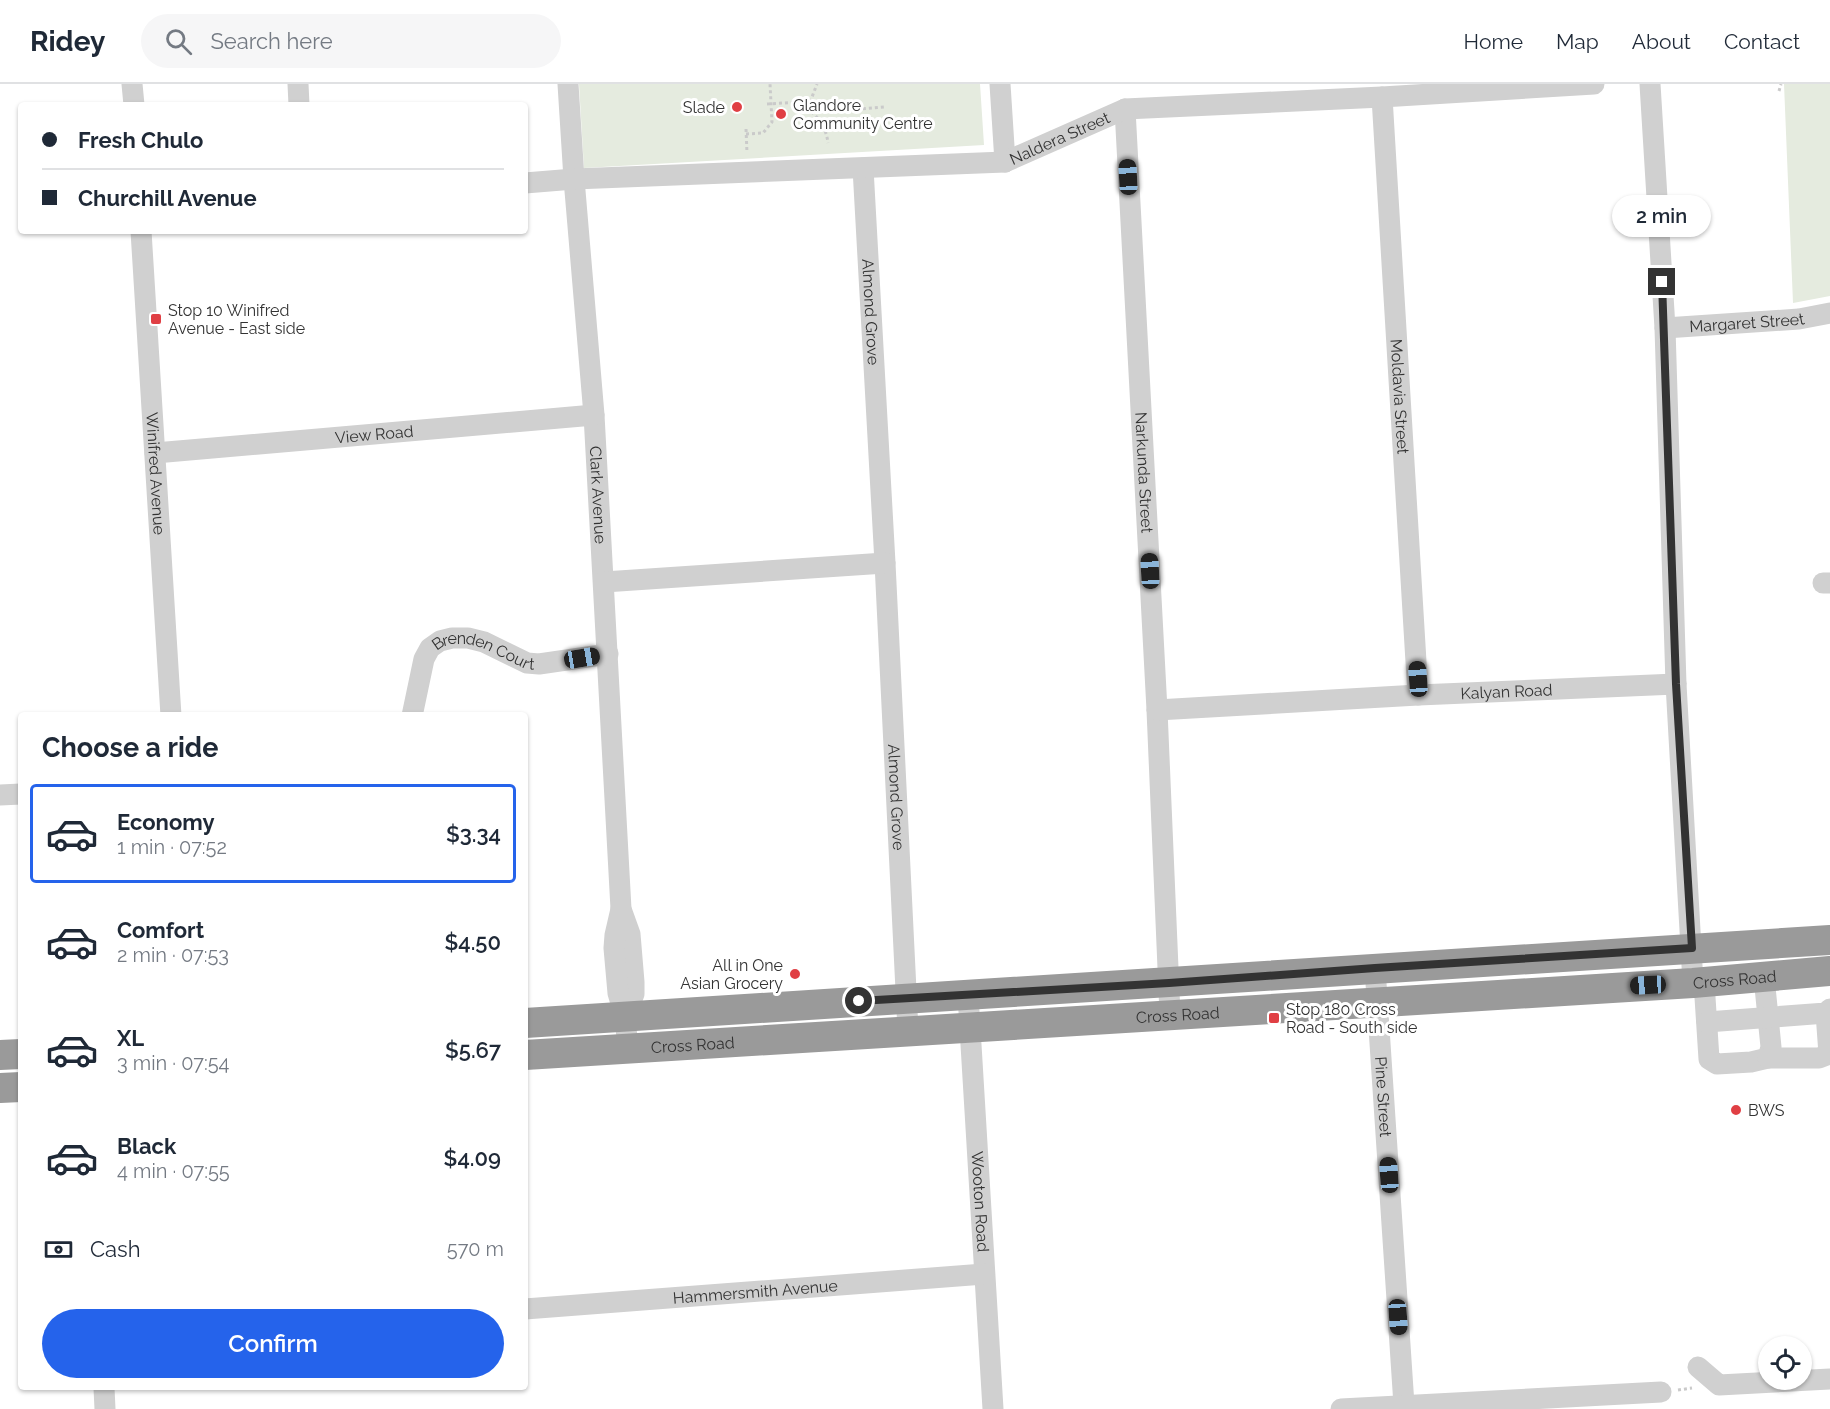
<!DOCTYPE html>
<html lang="en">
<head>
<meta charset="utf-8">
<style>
	:root { --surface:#fff; --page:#f6f6f7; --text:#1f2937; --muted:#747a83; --line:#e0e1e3; --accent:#2563eb }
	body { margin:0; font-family:Raleway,sans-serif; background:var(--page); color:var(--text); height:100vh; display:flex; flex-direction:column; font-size:22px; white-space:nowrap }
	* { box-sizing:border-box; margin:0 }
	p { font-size:20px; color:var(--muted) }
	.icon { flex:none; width:33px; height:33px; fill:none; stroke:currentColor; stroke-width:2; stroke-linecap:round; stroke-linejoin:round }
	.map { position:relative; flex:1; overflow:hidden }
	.panel { position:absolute; left:18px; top:628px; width:510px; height:678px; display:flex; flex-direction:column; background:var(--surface); border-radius:6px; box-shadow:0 2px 4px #0004 }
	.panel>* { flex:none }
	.top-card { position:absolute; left:18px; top:18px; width:510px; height:132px; border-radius:6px; box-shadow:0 2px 4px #0004; display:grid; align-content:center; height:132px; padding:0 24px; background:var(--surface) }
	.fabs { position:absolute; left:1758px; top:1252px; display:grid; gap:12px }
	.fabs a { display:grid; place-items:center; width:54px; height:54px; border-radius:50%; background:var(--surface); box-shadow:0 2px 4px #0004; font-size:30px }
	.end { position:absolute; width:27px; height:27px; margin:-14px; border:8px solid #333; background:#fff; box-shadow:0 0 0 3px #fff }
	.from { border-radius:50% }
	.bubble { position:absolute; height:42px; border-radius:21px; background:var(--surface); box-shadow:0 2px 4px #0004; font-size:20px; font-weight:600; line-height:42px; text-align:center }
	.car { position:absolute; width:18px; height:36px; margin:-18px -9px; border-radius:8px; box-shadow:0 0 4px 2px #0007; background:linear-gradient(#222 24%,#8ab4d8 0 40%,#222 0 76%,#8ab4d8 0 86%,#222 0) }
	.top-card b { display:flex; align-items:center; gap:21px; height:57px; font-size:22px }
	.top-card b+b { border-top:2px solid var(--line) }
	.top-card i { width:15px; height:15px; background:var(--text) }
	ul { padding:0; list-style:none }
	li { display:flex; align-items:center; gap:18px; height:99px; margin:0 12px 9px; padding:0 12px; border:3px solid transparent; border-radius:6px }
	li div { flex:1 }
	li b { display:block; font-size:22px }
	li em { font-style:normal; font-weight:600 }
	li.on { border-color:var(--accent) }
	li>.icon { width:54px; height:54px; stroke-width:1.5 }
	h2 { padding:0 24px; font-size:27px; line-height:72px }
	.pay { display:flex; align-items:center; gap:15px; height:66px; padding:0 24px; font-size:22px }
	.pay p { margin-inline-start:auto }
	.primary-button { display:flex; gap:12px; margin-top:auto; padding:12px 24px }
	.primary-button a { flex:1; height:69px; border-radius:36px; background:var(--accent); color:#fff; font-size:24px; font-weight:600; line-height:69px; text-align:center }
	header { display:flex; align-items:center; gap:36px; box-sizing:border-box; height:84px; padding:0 30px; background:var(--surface); border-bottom:2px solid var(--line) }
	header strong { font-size:28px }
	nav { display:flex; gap:33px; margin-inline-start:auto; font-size:21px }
	.search { width:420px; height:54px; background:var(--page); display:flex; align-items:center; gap:15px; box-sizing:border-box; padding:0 21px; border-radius:33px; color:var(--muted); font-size:22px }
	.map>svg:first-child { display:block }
	.green { fill:#e5ebdf }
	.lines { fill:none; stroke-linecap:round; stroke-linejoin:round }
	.path { stroke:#cacaca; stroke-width:3; stroke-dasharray:3 3; stroke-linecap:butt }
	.minor { stroke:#d0d0d0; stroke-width:21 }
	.highway { stroke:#9a9a9a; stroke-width:30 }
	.route { stroke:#333; stroke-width:8 }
	.poi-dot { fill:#e03f44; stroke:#fff; stroke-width:2 }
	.labels { text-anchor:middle; stroke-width:6; stroke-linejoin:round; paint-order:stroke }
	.poi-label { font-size:16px; fill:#333; stroke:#fff; text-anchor:start }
	.street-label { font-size:16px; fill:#333; stroke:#fff }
</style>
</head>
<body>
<header>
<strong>Ridey</strong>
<div class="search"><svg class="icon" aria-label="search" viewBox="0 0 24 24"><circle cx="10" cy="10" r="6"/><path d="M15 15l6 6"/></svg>Search here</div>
<nav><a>Home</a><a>Map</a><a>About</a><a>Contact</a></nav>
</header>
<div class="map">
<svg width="1830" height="1325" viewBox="0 0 1830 1325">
	<rect width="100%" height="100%" fill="#fff"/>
	<path class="green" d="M579 0H980L984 61 584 84Z
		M1784 0H1830V212L1793 219Z"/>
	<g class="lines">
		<path class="path" d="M1779 7 1781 0
			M767 20 800 18C815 29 826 41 828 59
			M804 21 812 13 817 0
			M809 24 848 26 884 23
			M746 45 747 69
			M746 50 763 49 772 38 770 0
			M1678 1306 1692 1304"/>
		<g class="minor">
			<path d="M132 0 134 21"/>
			<path d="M298 0 299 21"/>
			<path id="s1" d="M568 0 574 95 594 331 621 825 630 850 634 898V910L625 933"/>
			<path d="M1000 0 1005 78"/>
			<path d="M1650 0 1665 244 1676 600 1693 899"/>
			<path id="s2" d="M1382 13 1418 611"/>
			<path id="s3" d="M1125 25 1157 626 1170 931"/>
			<path id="s4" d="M863 84 885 479 908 947"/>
			<path id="s5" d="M525 99 574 95 1005 78 1125 25 1382 13 1594 0"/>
			<path id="s6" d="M141 147 171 632"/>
			<path id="s7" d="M1665 244 1799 235 1830 229"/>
			<path id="s8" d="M155 369 594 331"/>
			<path d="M604 498 885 479"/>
			<path d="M1823 499H1830"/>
			<path id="s9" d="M1157 626 1418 611 1676 600"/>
			<path id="s10" d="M412 632 424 575 430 564 440 557 452 554H468L484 558 527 579 539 580 608 570"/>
			<path d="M0 711 21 710"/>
			<path d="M621 825 615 851 614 864 618 909 625 933 628 965"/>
			<path id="s11" d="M1375 884 1404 1321"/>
			<path d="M1704 898 1709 975 1717 980 1751 978 1768 974 1771 963 1764 893"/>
			<path id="s12" d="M968 911 993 1325"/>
			<path d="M1707 938 1826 929 1830 925"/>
			<path d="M1768 974H1819L1829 970 1826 929"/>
			<path id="s13" d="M525 1225 984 1190"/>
			<path d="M1698 1283 1719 1301 1830 1295"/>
			<path d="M104 1304 105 1325"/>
			<path d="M1341 1325 1661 1308"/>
		</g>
		<g class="highway">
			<path d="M525 939 1830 856"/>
			<path d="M0 971 21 970"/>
			<path id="s14" d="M525 971 1693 899 1830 887"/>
			<path d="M0 1004 21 1003"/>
		</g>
	</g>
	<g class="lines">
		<path class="route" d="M859 917 1169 899 1375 884 1692 864 1676 600 1662 198"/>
	</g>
	<g class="poi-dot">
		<circle cx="737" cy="23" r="6"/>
		<circle cx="781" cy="30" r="6"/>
		<rect x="150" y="229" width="12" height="12" rx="3"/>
		<circle cx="795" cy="890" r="6"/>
		<rect x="1268" y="928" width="12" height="12" rx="3"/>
		<circle cx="1736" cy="1026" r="6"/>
	</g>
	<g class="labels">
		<g class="poi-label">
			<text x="793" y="27">Glandore<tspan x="793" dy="18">Community Centre</tspan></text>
			<text x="725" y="29" text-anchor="end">Slade</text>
			<text x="168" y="232">Stop 10 Winifred<tspan x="168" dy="18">Avenue - East side</tspan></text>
			<text x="783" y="887" text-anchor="end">All in One<tspan x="783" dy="18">Asian Grocery</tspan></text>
			<text x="1286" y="931">Stop 180 Cross<tspan x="1286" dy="18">Road - South side</tspan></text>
			<text x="1748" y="1032">BWS</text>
		</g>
		<g class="street-label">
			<text dy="6" stroke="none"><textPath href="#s5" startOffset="540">Naldera Street</textPath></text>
			<text dy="6" stroke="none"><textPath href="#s4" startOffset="144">Almond Grove</textPath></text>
			<text dy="6" stroke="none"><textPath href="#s7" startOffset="82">Margaret Street</textPath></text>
			<text dy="6" stroke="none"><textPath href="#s2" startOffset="300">Moldavia Street</textPath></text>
			<text dy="6" stroke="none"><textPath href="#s8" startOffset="220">View Road</textPath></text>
			<text dy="6" stroke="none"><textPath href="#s3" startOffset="364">Narkunda Street</textPath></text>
			<text dy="6" stroke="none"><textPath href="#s6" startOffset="243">Winifred Avenue</textPath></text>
			<text dy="6" stroke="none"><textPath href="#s1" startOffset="412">Clark Avenue</textPath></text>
			<text dy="6" stroke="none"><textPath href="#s10" startOffset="129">Brenden Court</textPath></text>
			<text dy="6" stroke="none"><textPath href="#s9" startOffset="350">Kalyan Road</textPath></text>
			<text dy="6" stroke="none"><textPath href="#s4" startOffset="630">Almond Grove</textPath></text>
			<text dy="6" stroke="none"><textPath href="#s14" startOffset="1212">Cross Road</textPath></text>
			<text dy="6" stroke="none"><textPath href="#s14" startOffset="654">Cross Road</textPath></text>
			<text dy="6" stroke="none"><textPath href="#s14" startOffset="168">Cross Road</textPath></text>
			<text dy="6" stroke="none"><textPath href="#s11" startOffset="129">Pine Street</textPath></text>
			<text dy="6" stroke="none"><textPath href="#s12" startOffset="207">Wooton Road</textPath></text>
			<text dy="6" stroke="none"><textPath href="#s13" startOffset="231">Hammersmith Avenue</textPath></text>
		</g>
	</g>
</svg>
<div class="fabs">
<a><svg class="icon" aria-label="locate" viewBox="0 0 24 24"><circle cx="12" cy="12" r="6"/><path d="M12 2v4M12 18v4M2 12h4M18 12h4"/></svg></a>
</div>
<i class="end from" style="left:859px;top:917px"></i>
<i class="end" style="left:1662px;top:198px"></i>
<div class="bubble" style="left:1612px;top:111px;width:99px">2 min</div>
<i class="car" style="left:1128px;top:93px;rotate:357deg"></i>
<i class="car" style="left:1150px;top:487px;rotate:357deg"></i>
<i class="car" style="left:582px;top:574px;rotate:81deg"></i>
<i class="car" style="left:1418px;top:595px;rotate:356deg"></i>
<i class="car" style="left:1648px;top:901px;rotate:267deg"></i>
<i class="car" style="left:1389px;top:1091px;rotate:356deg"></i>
<i class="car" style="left:1398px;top:1233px;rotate:176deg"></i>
<div class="top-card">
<b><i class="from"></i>Fresh Chulo</b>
<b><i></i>Churchill Avenue</b>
</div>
<section class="panel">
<h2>Choose a ride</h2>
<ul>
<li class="on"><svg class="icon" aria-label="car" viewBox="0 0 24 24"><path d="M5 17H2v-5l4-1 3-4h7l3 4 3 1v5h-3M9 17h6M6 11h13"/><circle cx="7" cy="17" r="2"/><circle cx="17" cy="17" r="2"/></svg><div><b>Economy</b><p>1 min · 07:52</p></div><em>$3.34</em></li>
<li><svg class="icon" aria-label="car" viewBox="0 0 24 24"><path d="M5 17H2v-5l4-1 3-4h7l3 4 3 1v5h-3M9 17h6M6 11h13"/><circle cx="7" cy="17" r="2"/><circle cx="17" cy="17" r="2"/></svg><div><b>Comfort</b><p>2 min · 07:53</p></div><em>$4.50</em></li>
<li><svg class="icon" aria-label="car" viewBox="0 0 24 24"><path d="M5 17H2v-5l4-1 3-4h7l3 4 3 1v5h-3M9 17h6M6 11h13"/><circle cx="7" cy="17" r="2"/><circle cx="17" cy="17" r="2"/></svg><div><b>XL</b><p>3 min · 07:54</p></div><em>$5.67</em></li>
<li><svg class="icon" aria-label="car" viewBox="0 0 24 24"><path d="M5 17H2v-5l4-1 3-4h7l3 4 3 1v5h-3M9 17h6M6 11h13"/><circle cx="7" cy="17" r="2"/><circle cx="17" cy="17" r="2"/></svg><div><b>Black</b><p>4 min · 07:55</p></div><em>$4.09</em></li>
</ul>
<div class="pay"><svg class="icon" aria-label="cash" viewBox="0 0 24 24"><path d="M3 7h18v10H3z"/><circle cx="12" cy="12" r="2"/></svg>Cash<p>570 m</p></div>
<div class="primary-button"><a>Confirm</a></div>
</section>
</div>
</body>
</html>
